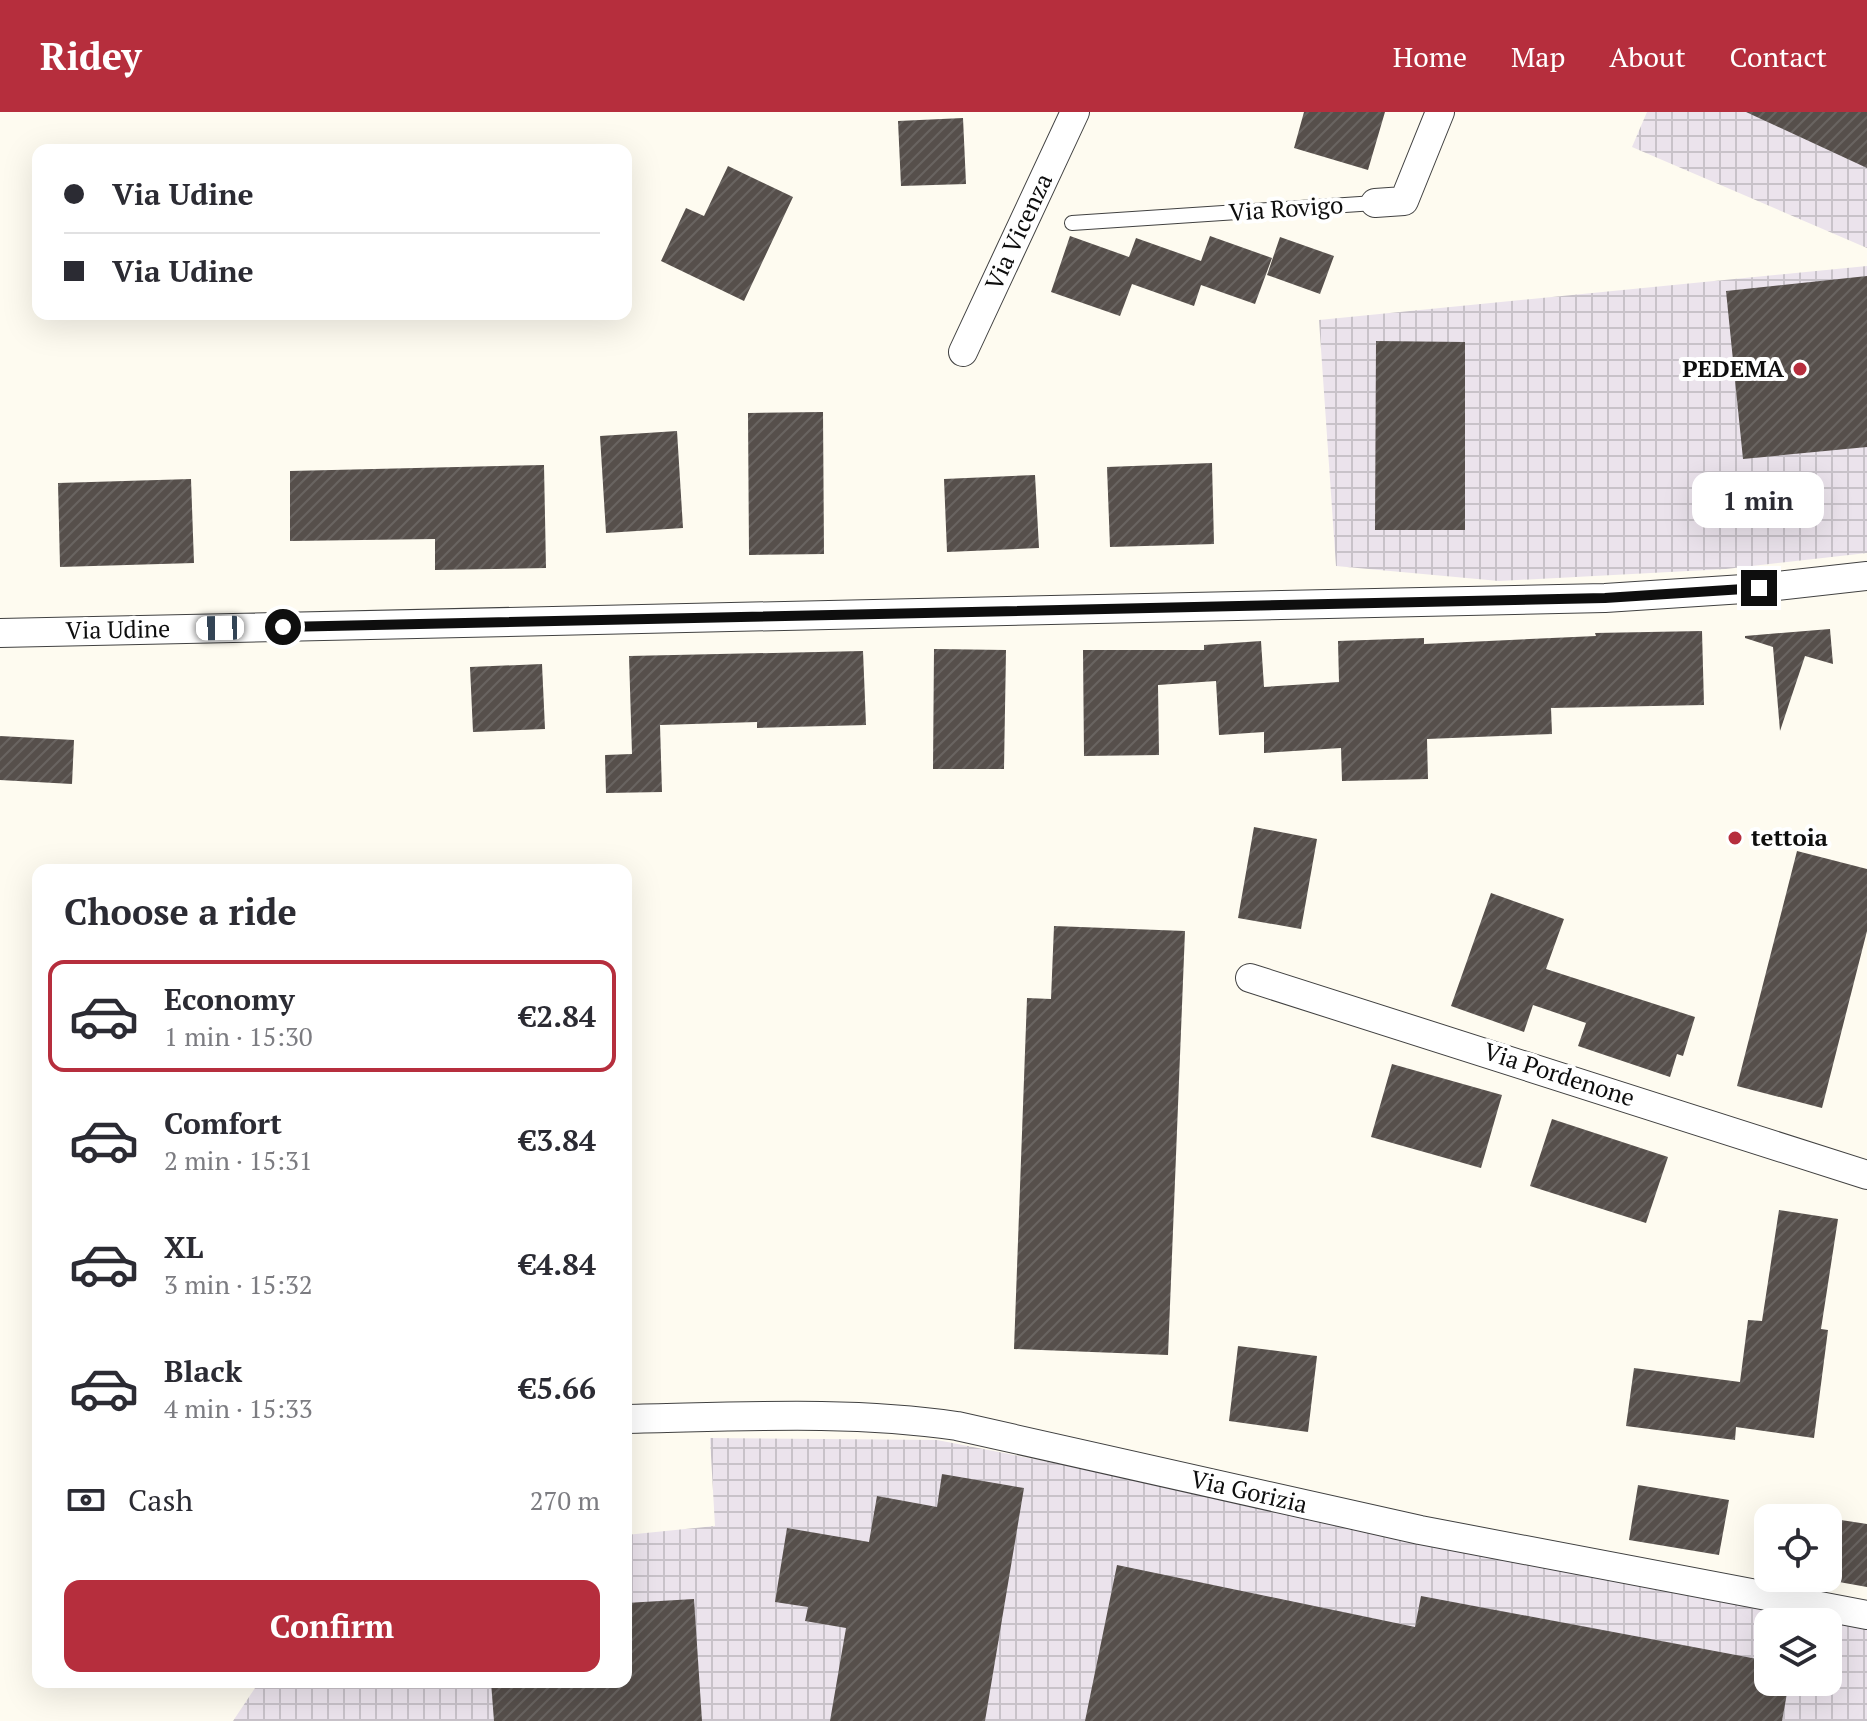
<!DOCTYPE html>
<html lang="en">
<head>
<meta charset="utf-8">
<style>
	:root { --surface:#fff; --page:#f2f2f3; --text:#2b2b33; --muted:#7c7c81; --line:#e1e1e2; --accent:#b62e3d }
	body { margin:0; font-family:"PT Serif",serif; background:var(--page); color:var(--text); height:100vh; display:flex; flex-direction:column; font-size:30px; white-space:nowrap }
	* { box-sizing:border-box; margin:0 }
	p { font-size:26px; color:var(--muted) }
	.icon { flex:none; width:44px; height:44px; fill:none; stroke:currentColor; stroke-width:2; stroke-linecap:round; stroke-linejoin:round }
	.map { position:relative; flex:1; overflow:hidden }
	.panel { position:absolute; left:32px; top:752px; width:600px; height:824px; display:flex; flex-direction:column; background:var(--surface); border-radius:16px; box-shadow:0 8px 32px #0002 }
	.panel>* { flex:none }
	.guide { position:absolute; left:32px; top:32px; width:600px; height:176px; border-radius:16px; box-shadow:0 8px 32px #0002; display:grid; align-content:center; height:176px; padding:0 32px; background:var(--surface) }
	.tools { position:absolute; left:1754px; top:1392px; display:grid; gap:16px }
	.tools a { display:grid; place-items:center; width:88px; height:88px; border-radius:16px; background:var(--surface); box-shadow:0 8px 32px #0002; font-size:40px }
	.end { position:absolute; width:36px; height:36px; margin:-18px; border:10px solid #0e0e0e; background:#fff; box-shadow:0 0 0 4px #fff }
	.from { border-radius:50% }
	.bubble { position:absolute; height:56px; border-radius:16px; background:var(--surface); box-shadow:0 8px 32px #0002; font-size:26px; font-weight:700; line-height:56px; text-align:center }
	.car { position:absolute; width:24px; height:48px; margin:-24px -12px; border-radius:10px; box-shadow:0 0 6px 2px #0007; background:linear-gradient(#fff 24%,#345 0 40%,#fff 0 76%,#345 0 86%,#fff 0) }
	.guide b { display:flex; align-items:center; gap:28px; height:76px; font-size:30px }
	.guide b+b { border-top:2px solid var(--line) }
	.guide i { width:20px; height:20px; background:var(--text) }
	ul { padding:0; list-style:none }
	li { display:flex; align-items:center; gap:24px; height:112px; margin:0 16px 12px; padding:0 16px; border:4px solid transparent; border-radius:16px }
	li div { flex:1 }
	li b { display:block; font-size:30px }
	li em { font-style:normal; font-weight:700 }
	li.on { border-color:var(--accent) }
	li>.icon { width:72px; height:72px; stroke-width:1.5 }
	h2 { padding:0 32px; font-size:36px; line-height:96px }
	.pay { display:flex; align-items:center; gap:20px; height:88px; padding:0 32px; font-size:30px }
	.pay p { margin-inline-start:auto }
	.primary-button { display:flex; gap:16px; margin-top:auto; padding:16px 32px }
	.primary-button a { flex:1; height:92px; border-radius:16px; background:var(--accent); color:#fff; font-size:32px; font-weight:700; line-height:92px; text-align:center }
	header { display:flex; align-items:center; gap:48px; box-sizing:border-box; height:112px; padding:0 40px; background:var(--accent); color:#fff }
	header strong { font-size:38px }
	nav { display:flex; gap:44px; margin-inline-start:auto; font-size:28px }
	.map>svg:first-child { display:block }
	.industrial { fill:url(#industrial-grid); fill-rule:evenodd }
	.building { fill:url(#building-hatch) }
	.lines { fill:none; stroke-linecap:round; stroke-linejoin:round }
	.lane-casing { stroke:#414141; stroke-width:16 }
	.street-casing { stroke:#414141; stroke-width:30 }
	.lane { stroke:#fff; stroke-width:14 }
	.street { stroke:#fff; stroke-width:28 }
	.route { stroke:#0e0e0e; stroke-width:10 }
	.poi-dot { fill:#b62e3d; stroke:#fff; stroke-width:3 }
	.labels { text-anchor:middle; stroke-width:8; stroke-linejoin:round; paint-order:stroke }
	.street-label { font-size:24px; fill:#0e0e0e; stroke:#fff }
	.poi-label { font-size:24px; font-weight:bold; fill:#0e0e0e; stroke:#fff; text-anchor:end }
</style>
</head>
<body>
<header>
<strong>Ridey</strong>
<nav><a>Home</a><a>Map</a><a>About</a><a>Contact</a></nav>
</header>
<div class="map">
<svg width="1867" height="1609" viewBox="0 0 1867 1609">
	<defs>
		<pattern id="industrial-grid" width="8" height="8" patternUnits="userSpaceOnUse" patternTransform="scale(2)"><rect width="8" height="8" fill="#ebe3ec"/><path d="M0 4h8M4 0v8" fill="none" stroke="#c8c2c9"/></pattern>
		<pattern id="building-hatch" width="6" height="6" patternUnits="userSpaceOnUse" patternTransform="scale(2)"><rect width="6" height="6" fill="#564f4b"/><path d="M-1 1l2-2M0 6l6-6M5 7l2-2" fill="none" stroke="#696461"/></pattern>
	</defs>
	<rect width="100%" height="100%" fill="#fefbf0"/>
	<path class="industrial" d="M1647 0H1867V136L1632 35Z
		M1867 154V441L1726 457 1499 469 1336 454 1319 208Z
		M710 1326 937 1328 1867 1510V1609H233L259 1570H626V1423L715 1414ZM1768 1510H1828V1570H1768Z"/>
	<path class="building" d="M1304 0H1385L1368 58 1294 36Z
		M1746 0H1867V56Z
		M963 6 966 72 901 74 898 9Z
		M728 54 793 85 744 189 661 149 686 96 704 104Z
		M1070 124 1129 145 1136 126 1201 149 1210 124 1272 146 1255 192 1201 173 1194 194 1132 172 1120 204 1051 180Z
		M1280 125 1334 144 1320 182 1267 163Z
		M1867 164V335L1743 347 1726 179Z
		M1376 229 1465 230V418H1375Z
		M823 300 824 442 749 443 748 301Z
		M677 319 683 416 606 421 600 324Z
		M1212 351 1214 432 1110 435 1107 355Z
		M544 353 546 456 435 458V427L290 429V359Z
		M1035 363 1039 436 947 440 944 367Z
		M191 367 194 451 60 455 58 371Z
		M1830 517 1833 552 1805 544 1780 619 1773 535 1745 526V524Z
		M1702 519 1704 593 1551 596 1552 622 1427 627 1428 667 1342 669 1341 636 1264 641V620L1219 623 1216 569 1158 573 1159 643 1084 644 1083 538H1204V533L1261 529 1264 575 1339 570 1338 529 1424 526V532L1596 524 1595 521Z
		M934 537 1006 538 1004 657H933Z
		M863 539 866 613 757 616V610L660 613 662 680 606 681 605 643 632 642 629 544Z
		M542 552 545 617 473 620 470 555Z
		M0 624 74 628 72 672 0 668Z
		M1254 715 1317 727 1301 817 1238 806Z
		M1797 739 1867 757V819L1822 996 1737 974Z
		M1491 781 1564 807 1546 857 1695 905 1683 944 1677 942 1670 965 1578 934 1586 911 1533 893 1524 920 1451 894Z
		M1054 814 1185 819 1168 1243 1014 1237 1027 886 1051 887Z
		M1392 952 1502 983 1481 1056 1371 1025Z
		M1552 1007 1668 1045 1646 1111 1530 1074Z
		M1779 1098 1838 1107 1821 1217 1828 1218 1814 1326 1736 1315 1735 1328 1626 1314 1634 1256 1740 1270 1748 1208 1762 1209Z
		M1238 1234 1317 1244 1308 1320 1229 1309Z
		M942 1362 1024 1376 985 1609H830L846 1516 805 1509 808 1495 775 1490 787 1416 869 1430 877 1384 937 1395Z
		M1638 1373 1729 1388 1719 1443 1629 1428Z
		M1828 1406 1867 1412V1475L1828 1468Z
		M1117 1453 1415 1515 1421 1484 1768 1549V1570H1789L1782 1609H1085Z
		M694 1487 702 1609H494L491 1570H626V1491Z"/>
	<g class="lines">
		<defs>
			<path id="lane" d="M1072 111 1375 91"/>
			<path id="street" d="M1375 91 1404 89 1440 0
				M963 240 1075 0
				M0 521 1605 486 1759 476 1867 464
				M1250 866 1867 1063
				M626 1307C737 1305 847 1298 957 1314L1420 1418 1867 1503"/>
		</defs>
		<use href="#lane" class="lane-casing"/>
		<use href="#street" class="street-casing"/>
		<use href="#lane" class="lane"/>
		<use href="#street" class="street"/>
	</g>
	<g class="lines">
		<path class="route" d="M283 515 1605 486 1759 476"/>
	</g>
	<g class="poi-dot">
		<circle cx="1800" cy="257" r="8"/>
		<circle cx="1735" cy="726" r="8"/>
	</g>
	<g class="labels">
		<g class="street-label">
			<text transform="translate(1286 97) rotate(-4)" y="8">Via Rovigo</text>
			<text transform="translate(1019 120) rotate(-65)" y="8">Via Vicenza</text>
			<text transform="translate(118 518) rotate(-1)" y="8">Via Udine</text>
			<text transform="translate(1559 963) rotate(18)" y="8">Via Pordenone</text>
			<text transform="translate(1249 1380) rotate(13)" y="8">Via Gorizia</text>
		</g>
		<g class="poi-label">
			<text x="1784" y="265">PEDEMA</text>
			<text x="1751" y="734" text-anchor="start">tettoia</text>
		</g>
	</g>
</svg>
<div class="tools">
<a><svg class="icon" aria-label="locate" viewBox="0 0 24 24"><circle cx="12" cy="12" r="6"/><path d="M12 2v4M12 18v4M2 12h4M18 12h4"/></svg></a>
<a><svg class="icon" aria-label="layers" viewBox="0 0 24 24"><path d="M12 4l9 5-9 5-9-5zM3 14l9 5 9-5"/></svg></a>
</div>
<i class="end from" style="left:283px;top:515px"></i>
<i class="end" style="left:1759px;top:476px"></i>
<div class="bubble" style="left:1692px;top:360px;width:132px">1 min</div>
<i class="car" style="left:220px;top:516px;rotate:269deg"></i>
<div class="guide">
<b><i class="from"></i>Via Udine</b>
<b><i></i>Via Udine</b>
</div>
<section class="panel">
<h2>Choose a ride</h2>
<ul>
<li class="on"><svg class="icon" aria-label="car" viewBox="0 0 24 24"><path d="M5 17H2v-5l4-1 3-4h7l3 4 3 1v5h-3M9 17h6M6 11h13"/><circle cx="7" cy="17" r="2"/><circle cx="17" cy="17" r="2"/></svg><div><b>Economy</b><p>1 min · 15:30</p></div><em>€2.84</em></li>
<li><svg class="icon" aria-label="car" viewBox="0 0 24 24"><path d="M5 17H2v-5l4-1 3-4h7l3 4 3 1v5h-3M9 17h6M6 11h13"/><circle cx="7" cy="17" r="2"/><circle cx="17" cy="17" r="2"/></svg><div><b>Comfort</b><p>2 min · 15:31</p></div><em>€3.84</em></li>
<li><svg class="icon" aria-label="car" viewBox="0 0 24 24"><path d="M5 17H2v-5l4-1 3-4h7l3 4 3 1v5h-3M9 17h6M6 11h13"/><circle cx="7" cy="17" r="2"/><circle cx="17" cy="17" r="2"/></svg><div><b>XL</b><p>3 min · 15:32</p></div><em>€4.84</em></li>
<li><svg class="icon" aria-label="car" viewBox="0 0 24 24"><path d="M5 17H2v-5l4-1 3-4h7l3 4 3 1v5h-3M9 17h6M6 11h13"/><circle cx="7" cy="17" r="2"/><circle cx="17" cy="17" r="2"/></svg><div><b>Black</b><p>4 min · 15:33</p></div><em>€5.66</em></li>
</ul>
<div class="pay"><svg class="icon" aria-label="cash" viewBox="0 0 24 24"><path d="M3 7h18v10H3z"/><circle cx="12" cy="12" r="2"/></svg>Cash<p>270 m</p></div>
<div class="primary-button"><a>Confirm</a></div>
</section>
</div>
</body>
</html>
